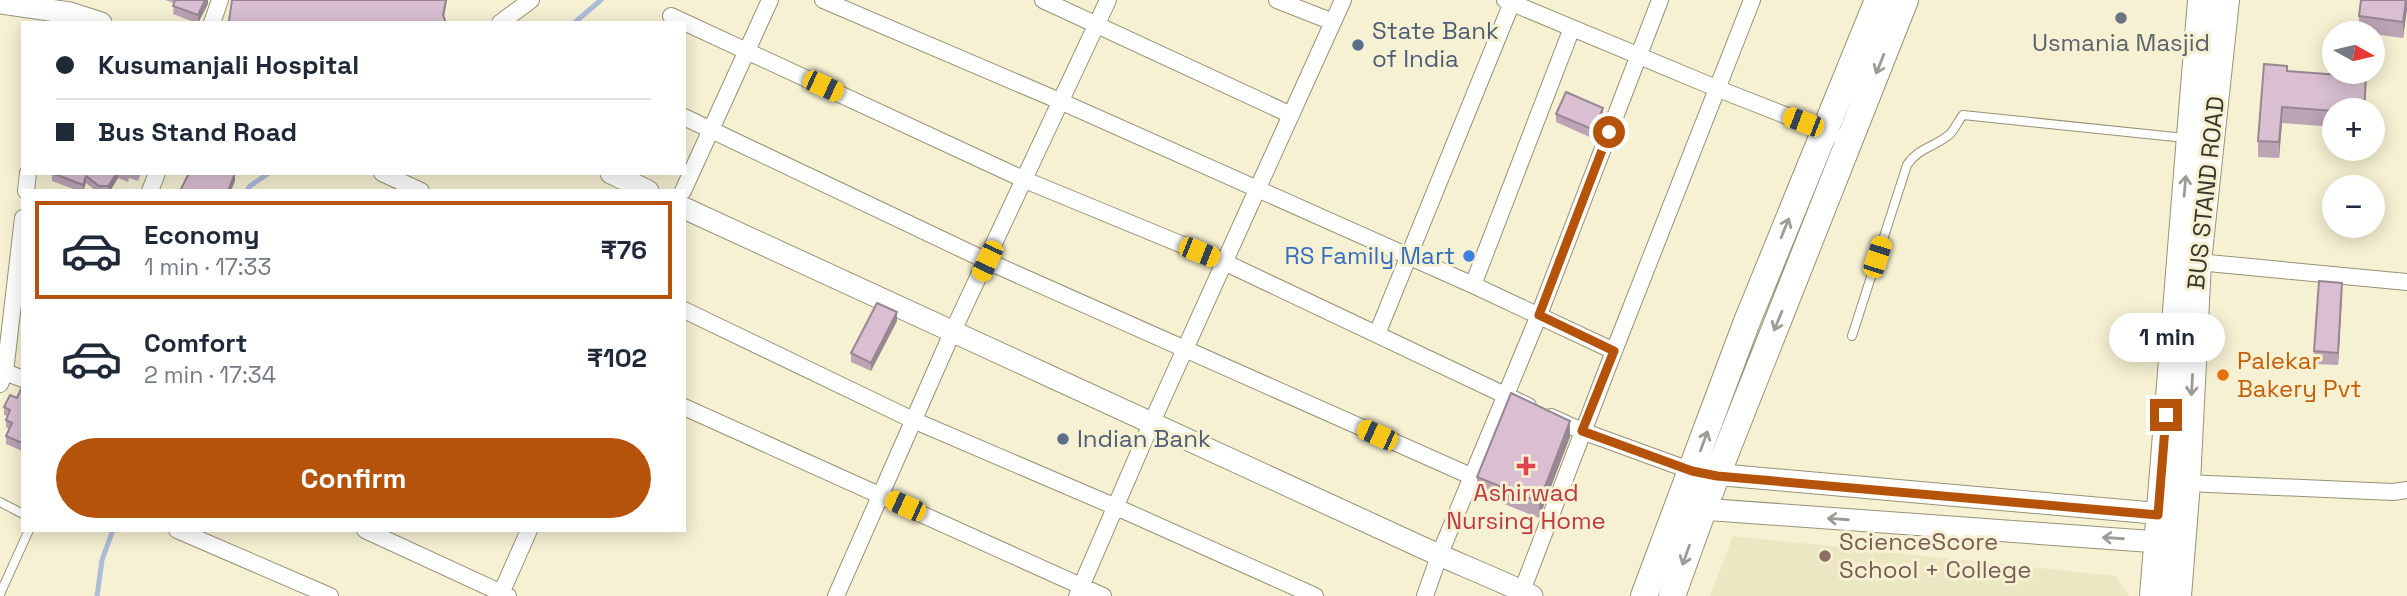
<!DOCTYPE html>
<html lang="en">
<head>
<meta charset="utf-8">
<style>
	:root { --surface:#fff; --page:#f6f6f7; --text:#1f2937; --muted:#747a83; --line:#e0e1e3; --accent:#b45309 }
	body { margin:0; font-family:"Space Grotesk",sans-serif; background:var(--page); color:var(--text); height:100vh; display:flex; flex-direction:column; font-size:26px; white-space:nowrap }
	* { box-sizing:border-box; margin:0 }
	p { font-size:23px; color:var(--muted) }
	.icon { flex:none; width:38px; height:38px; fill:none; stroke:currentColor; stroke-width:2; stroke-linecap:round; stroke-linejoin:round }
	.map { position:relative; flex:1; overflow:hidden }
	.sheet { position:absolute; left:21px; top:189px; width:665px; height:343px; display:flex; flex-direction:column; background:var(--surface); border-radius:0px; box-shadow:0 4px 18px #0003 }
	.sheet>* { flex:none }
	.hud { position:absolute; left:21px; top:21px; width:665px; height:154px; border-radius:0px; box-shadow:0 4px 18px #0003; display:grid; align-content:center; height:154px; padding:0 35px; background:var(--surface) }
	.needle { width:46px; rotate:98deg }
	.fabs { position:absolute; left:2322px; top:21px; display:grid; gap:14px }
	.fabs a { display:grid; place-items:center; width:63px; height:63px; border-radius:50%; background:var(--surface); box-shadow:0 4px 18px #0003; font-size:35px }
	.end { position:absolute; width:32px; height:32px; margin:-16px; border:9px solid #b45309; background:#fff; box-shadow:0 0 0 4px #fff }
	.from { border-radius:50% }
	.bubble { position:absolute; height:49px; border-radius:24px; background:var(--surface); box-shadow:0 4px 18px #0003; font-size:23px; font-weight:700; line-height:49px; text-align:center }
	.car { position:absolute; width:21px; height:42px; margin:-21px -10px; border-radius:9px; box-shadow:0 0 5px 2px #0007; background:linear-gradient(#f5c518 24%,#345 0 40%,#f5c518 0 76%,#345 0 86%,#f5c518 0) }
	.hud b { display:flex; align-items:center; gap:24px; height:66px; font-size:26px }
	.hud b+b { border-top:2px solid var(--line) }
	.hud i { width:18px; height:18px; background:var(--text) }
	ul { padding:12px 0 0; list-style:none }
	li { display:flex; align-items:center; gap:21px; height:98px; margin:0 14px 10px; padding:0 21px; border:4px solid transparent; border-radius:0px }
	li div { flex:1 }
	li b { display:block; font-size:26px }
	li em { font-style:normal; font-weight:700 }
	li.selected { border-color:var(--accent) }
	li>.icon { width:63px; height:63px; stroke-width:1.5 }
	.primary-button { display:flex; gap:14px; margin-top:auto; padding:14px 35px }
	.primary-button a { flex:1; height:80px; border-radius:42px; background:var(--accent); color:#fff; font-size:28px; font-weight:700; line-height:80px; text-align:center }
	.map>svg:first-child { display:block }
	.built { fill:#ede6c2 }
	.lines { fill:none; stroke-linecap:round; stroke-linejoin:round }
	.stream { stroke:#adbcd9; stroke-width:5 }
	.service-casing { stroke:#979277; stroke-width:10 }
	.minor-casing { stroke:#979277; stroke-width:18 }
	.tertiary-casing { stroke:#979277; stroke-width:23 }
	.primary-casing { stroke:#979277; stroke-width:28 }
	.service { stroke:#fff; stroke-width:8 }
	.minor { stroke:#fff; stroke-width:16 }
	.tertiary { stroke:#fff; stroke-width:21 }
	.primary { stroke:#fff; stroke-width:26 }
	.wall { fill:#bba4b4 }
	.shaded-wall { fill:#988692 }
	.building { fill:#d9bfd1; stroke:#988692; stroke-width:2 }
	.oneway { stroke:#9c9b95 }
	.route { stroke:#b45309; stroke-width:9 }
	.worship-dot { fill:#6b7280; stroke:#f6f1d3; stroke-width:2.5 }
	.service-dot { fill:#5c6f8a; stroke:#f6f1d3; stroke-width:2.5 }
	.shop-dot { fill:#3f7fe0; stroke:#f6f1d3; stroke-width:2.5 }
	.food-dot { fill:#e8710a; stroke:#f6f1d3; stroke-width:2.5 }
	.health-dot { fill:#e0444e; stroke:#f6f1d3; stroke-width:2.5 }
	.education-dot { fill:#8d6e63; stroke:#f6f1d3; stroke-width:2.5 }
	.labels { text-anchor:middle; stroke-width:6; stroke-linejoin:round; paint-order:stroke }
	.service-label { font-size:24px; fill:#4e5e75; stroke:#f6f1d3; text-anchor:start }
	.worship-label { font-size:24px; fill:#5b616d; stroke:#f6f1d3 }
	.street-label { font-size:24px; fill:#39372b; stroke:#f6f1d3 }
	.shop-label { font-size:24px; fill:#366cbe; stroke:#f6f1d3; text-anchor:end }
	.food-label { font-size:24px; fill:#c56008; stroke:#f6f1d3; text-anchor:start }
	.health-label { font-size:24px; fill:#be3a42; stroke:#f6f1d3 }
	.education-label { font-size:24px; fill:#785e54; stroke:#f6f1d3; text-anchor:start }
</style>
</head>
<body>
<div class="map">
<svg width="2407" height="596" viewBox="0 0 2407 596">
	<rect width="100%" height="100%" fill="#f6f1d3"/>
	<path class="built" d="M1733 536 2115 576 2129 596H1710Z"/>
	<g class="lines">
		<path class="stream" d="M574 23 601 0
			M247 191 250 186 269 173
			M97 596 102 560 113 530"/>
		<defs>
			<path id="service" d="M1852 336 1907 165C1918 148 1935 147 1950 134 1955 129 1958 121 1963 115L2185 138
				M0 502 23 514
				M0 594 29 530"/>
			<path id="minor" d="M823 0 1062 102 1473 285 1614 351
				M1043 0 1291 115
				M1277 0 1333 22
				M1505 0 1716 88 1833 134
				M671 16 1025 180 1224 262 1528 406
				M212 23 220 0
				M500 23 531 0
				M684 117 987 261 1473 477
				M382 173 421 191
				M26 191 28 173
				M150 191 157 173
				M683 191 770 0
				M2198 262 2407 282
				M1473 285 1572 28
				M684 310 913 420 1116 507 1315 596
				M1377 334 1513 0
				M5 372 23 379
				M0 384 5 372 23 218
				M684 407 1103 596
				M1551 417 1582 431 1692 471
				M2187 483 2393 492 2407 490
				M177 530 330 596
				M365 530 508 596
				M500 596 529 530
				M836 596 952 333 1108 0
				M1077 596 1152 422 1343 0
				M1425 596 1439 556 1539 315 1660 0
				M1520 596 1614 351 1752 0"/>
			<path id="tertiary" d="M0 3 70 13 101 23
				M611 173 648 191
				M684 208C924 320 1166 428 1406 540 1448 560 1491 576 1532 596
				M1701 473 2175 515
				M1688 508 2172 543"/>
			<path id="primary" d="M1644 596 1746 324 1878 0
				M1672 596 1703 510 1905 0
				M2153 596 2201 0
				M2178 596 2187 483 2198 262 2226 0"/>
		</defs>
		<use href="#service" class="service-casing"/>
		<use href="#minor" class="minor-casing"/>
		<use href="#tertiary" class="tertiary-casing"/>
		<use href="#primary" class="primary-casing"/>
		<use href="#service" class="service"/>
		<use href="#minor" class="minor"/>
		<use href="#tertiary" class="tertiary"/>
		<use href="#primary" class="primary"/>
	</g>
	<path class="wall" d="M165 0H208V4L198 23H196L173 14 174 3Z
		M2407 0V9L2403 38 2359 32V16Z
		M2287 71 2366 93 2365 110H2334V127L2282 123 2279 158 2258 157V141Z
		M1556 114 1603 116 1594 139 1556 122Z
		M52 173H141L138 181 129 178 128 182 118 178 110 191H96L86 183 83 191H79L52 181Z
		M2342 295 2338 365 2314 364V351Z
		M897 321 871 371 851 362V353Z
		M23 389 22 451 6 444V436L9 429 6 427V420L8 416 4 415V407L17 398Z
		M1570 437 1539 518 1477 493V477Z"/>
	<path class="shaded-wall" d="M205 0H208V4L198 23V15Z
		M446 0H447L443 23V15Z
		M2406 0 2407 9 2403 38V22Z
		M2282 107V123L2279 158V142Z
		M1603 108V116L1594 139V130Z
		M117 173H118V178L110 191H108V186Z
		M235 173V181L231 191H228Z
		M86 176V183L83 191V185Z
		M2342 283V295L2338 365V353Z
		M897 312V321L871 371V363Z
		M1570 421V437L1539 518V502Z"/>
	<path class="building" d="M175 0H205L198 15 173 6Z
		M232 0H446L443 15 445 20V23H230L229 21Z
		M2361 0H2406L2403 22 2359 16Z
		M2264 64 2287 66V71L2366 77 2364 110 2334 111 2282 107 2279 142 2258 141Z
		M1566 92 1603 108 1594 130 1556 114Z
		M52 173H117L108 186H99L86 176 83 185Z
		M189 173H235L228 191H180Z
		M2319 281 2342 283 2338 353 2314 351Z
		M877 303 897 312 871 363 851 353Z
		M21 389H23V441L22 443 6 436 12 423 6 420 10 410 4 407 10 395 17 398Z
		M1511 393 1570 421 1539 502 1477 477Z"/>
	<defs><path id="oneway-shaft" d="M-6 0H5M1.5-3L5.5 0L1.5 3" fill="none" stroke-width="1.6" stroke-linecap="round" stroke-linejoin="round" transform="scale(1.75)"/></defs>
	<g class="oneway">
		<use href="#oneway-shaft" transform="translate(1880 64) rotate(112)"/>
		<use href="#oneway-shaft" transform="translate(2185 186) rotate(-85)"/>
		<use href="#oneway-shaft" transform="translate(1785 228) rotate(-68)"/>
		<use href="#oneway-shaft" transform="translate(1778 321) rotate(112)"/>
		<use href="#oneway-shaft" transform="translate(2192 385) rotate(93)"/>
		<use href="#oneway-shaft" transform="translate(1704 441) rotate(-70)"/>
		<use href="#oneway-shaft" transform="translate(1838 519) rotate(-176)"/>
		<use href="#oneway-shaft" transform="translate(2113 538) rotate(-176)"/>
		<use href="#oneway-shaft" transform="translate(1686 555) rotate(110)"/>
	</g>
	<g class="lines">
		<path class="route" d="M1609 132 1539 315 1614 351 1582 431 1692 471 1717 476 2158 515 2166 415"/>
	</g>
	<circle class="worship-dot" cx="2121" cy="18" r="7"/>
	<g class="service-dot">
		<circle cx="1358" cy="45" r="7"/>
		<circle cx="1063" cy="439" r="7"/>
	</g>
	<circle class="shop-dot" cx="1469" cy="256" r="7"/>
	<circle class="food-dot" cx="2223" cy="375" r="7"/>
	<path class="health-dot" d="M1522.5 455.5h7v7h7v7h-7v7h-7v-7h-7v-7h7z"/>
	<circle class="education-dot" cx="1825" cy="556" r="7"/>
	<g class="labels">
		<g class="service-label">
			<text x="1372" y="39">State Bank<tspan x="1372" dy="28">of India</tspan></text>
			<text x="1077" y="447">Indian Bank</text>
		</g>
		<g class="worship-label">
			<text x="2121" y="51">Usmania Masjid</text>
		</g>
		<g class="street-label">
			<text transform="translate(2206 193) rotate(-84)" y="8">BUS STAND ROAD</text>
		</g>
		<g class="shop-label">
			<text x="1455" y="264">RS Family Mart</text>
		</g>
		<g class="food-label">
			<text x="2237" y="369">Palekar<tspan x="2237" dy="28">Bakery Pvt</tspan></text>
		</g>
		<g class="health-label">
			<text x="1526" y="501">Ashirwad<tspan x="1526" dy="28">Nursing Home</tspan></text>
		</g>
		<g class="education-label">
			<text x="1839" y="550">ScienceScore<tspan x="1839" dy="28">School + College</tspan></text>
		</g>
	</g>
</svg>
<div class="fabs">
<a><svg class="needle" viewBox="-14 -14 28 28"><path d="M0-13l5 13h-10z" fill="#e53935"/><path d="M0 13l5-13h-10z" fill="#747a83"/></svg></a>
<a>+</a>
<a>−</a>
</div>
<i class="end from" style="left:1609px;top:132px"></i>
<i class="end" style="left:2166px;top:415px"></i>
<div class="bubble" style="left:2109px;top:313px;width:116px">1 min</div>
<i class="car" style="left:823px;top:86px;rotate:115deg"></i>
<i class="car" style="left:1803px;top:122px;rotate:291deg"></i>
<i class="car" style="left:1199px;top:252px;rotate:112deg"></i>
<i class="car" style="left:1877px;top:257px;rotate:18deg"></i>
<i class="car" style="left:987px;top:261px;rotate:205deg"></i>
<i class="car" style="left:1377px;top:435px;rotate:294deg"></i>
<i class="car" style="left:905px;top:506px;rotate:294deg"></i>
<div class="hud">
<b><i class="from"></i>Kusumanjali Hospital</b>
<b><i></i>Bus Stand Road</b>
</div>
<section class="sheet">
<ul>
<li class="selected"><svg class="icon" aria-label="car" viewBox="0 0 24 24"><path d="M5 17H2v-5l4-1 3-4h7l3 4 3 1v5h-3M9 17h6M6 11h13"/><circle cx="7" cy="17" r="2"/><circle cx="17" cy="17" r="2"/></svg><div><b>Economy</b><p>1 min · 17:33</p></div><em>₹76</em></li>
<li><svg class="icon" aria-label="car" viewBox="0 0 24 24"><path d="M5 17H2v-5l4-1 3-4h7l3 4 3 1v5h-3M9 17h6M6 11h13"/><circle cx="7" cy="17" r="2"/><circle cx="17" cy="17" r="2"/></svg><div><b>Comfort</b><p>2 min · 17:34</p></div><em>₹102</em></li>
</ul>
<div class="primary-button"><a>Confirm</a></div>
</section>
</div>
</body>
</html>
